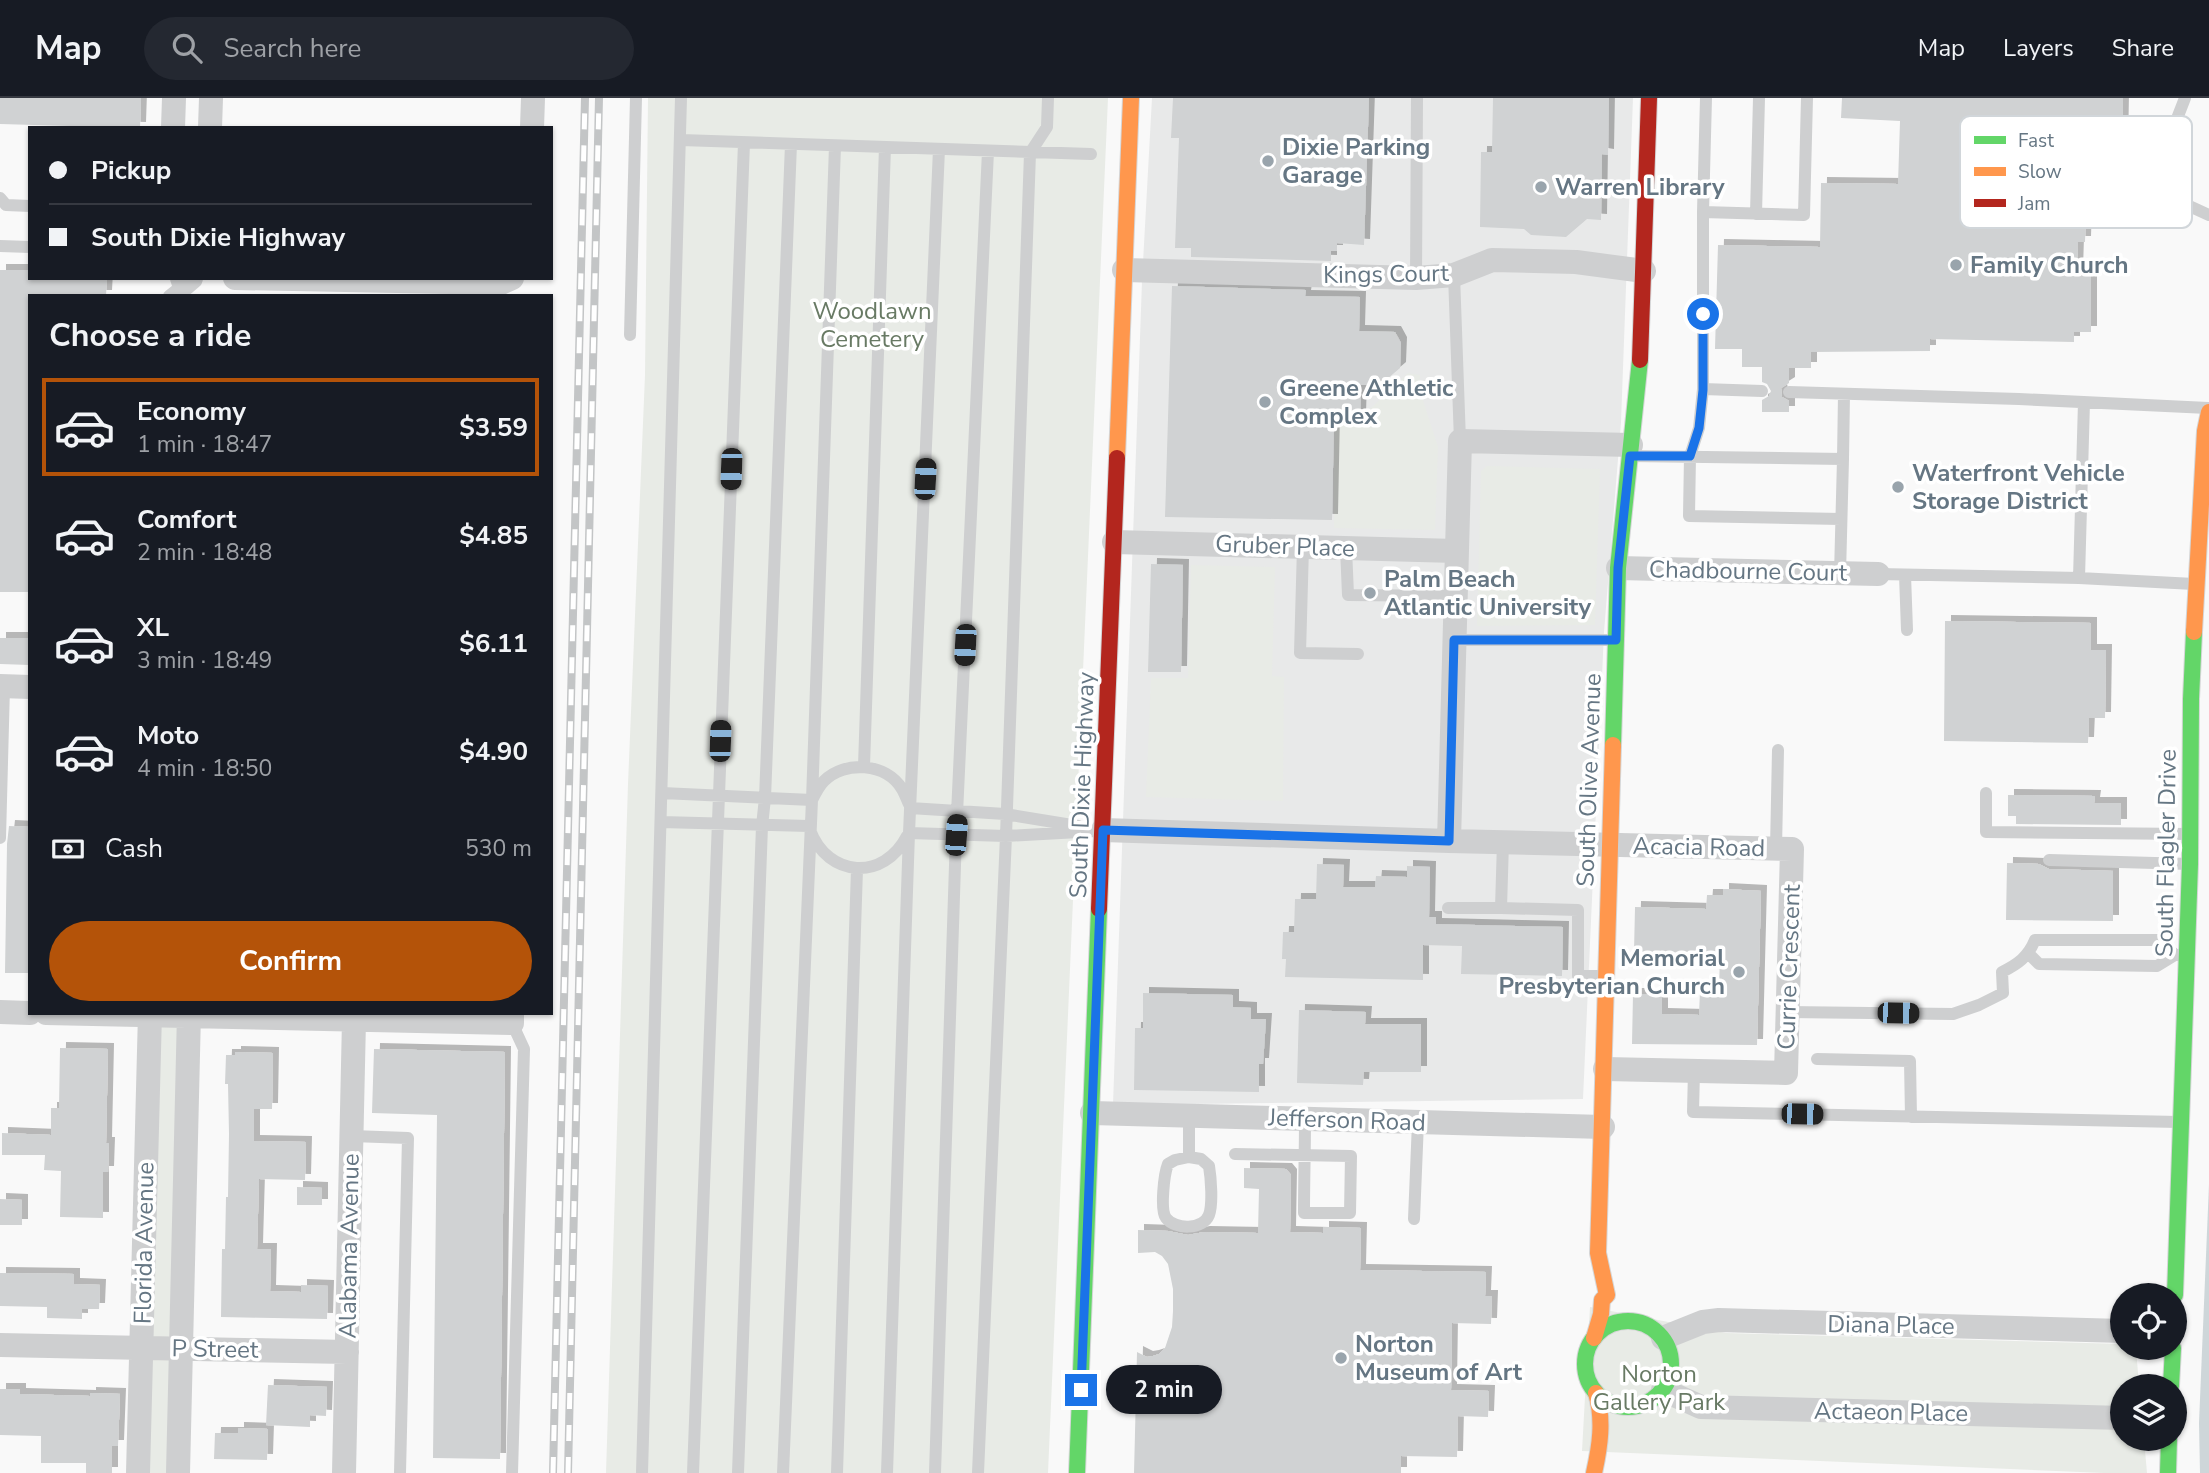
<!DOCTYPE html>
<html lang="en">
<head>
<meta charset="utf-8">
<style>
	:root { --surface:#171b24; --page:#242831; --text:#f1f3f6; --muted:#9ea1a6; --line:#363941; --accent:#b45309 }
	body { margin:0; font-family:"Nunito Sans",sans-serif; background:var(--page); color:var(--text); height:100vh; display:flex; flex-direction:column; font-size:26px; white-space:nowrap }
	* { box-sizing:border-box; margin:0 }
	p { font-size:23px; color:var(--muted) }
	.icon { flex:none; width:38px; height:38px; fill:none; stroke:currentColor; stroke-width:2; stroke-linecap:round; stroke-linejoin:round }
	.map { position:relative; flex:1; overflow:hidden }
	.drawer { position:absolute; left:28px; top:196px; width:525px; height:721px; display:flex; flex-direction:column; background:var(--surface); border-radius:0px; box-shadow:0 2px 5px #0004 }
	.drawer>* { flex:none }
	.hud { position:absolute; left:28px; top:28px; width:525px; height:154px; border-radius:0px; box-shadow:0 2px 5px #0004; display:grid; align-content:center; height:154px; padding:0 21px; background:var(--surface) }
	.buttons { position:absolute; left:2110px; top:1185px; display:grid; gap:14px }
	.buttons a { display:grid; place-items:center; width:77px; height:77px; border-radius:50%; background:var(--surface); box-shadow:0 2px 5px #0004; font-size:35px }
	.end { position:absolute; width:32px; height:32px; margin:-16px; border:9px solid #1a73e8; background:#fff; box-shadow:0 0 0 4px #fff }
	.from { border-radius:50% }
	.bubble { position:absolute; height:49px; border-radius:24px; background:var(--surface); box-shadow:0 2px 5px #0004; font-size:23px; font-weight:700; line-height:49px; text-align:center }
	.car { position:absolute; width:21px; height:42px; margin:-21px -10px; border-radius:9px; box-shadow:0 0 5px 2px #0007; background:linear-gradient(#222 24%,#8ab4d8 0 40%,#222 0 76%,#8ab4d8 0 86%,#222 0) }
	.hud b { display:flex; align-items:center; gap:24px; height:66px; font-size:26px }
	.hud b+b { border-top:2px solid var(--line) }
	.hud i { width:18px; height:18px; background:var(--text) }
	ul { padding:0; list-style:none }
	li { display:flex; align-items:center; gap:21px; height:98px; margin:0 14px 10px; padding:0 7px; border:4px solid transparent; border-radius:0px }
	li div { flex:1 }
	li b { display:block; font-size:26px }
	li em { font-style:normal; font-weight:700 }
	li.on { border-color:var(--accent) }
	li>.icon { width:63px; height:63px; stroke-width:1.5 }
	h2 { padding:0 21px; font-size:32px; line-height:84px }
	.pay { display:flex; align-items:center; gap:18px; height:77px; padding:0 21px; font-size:26px }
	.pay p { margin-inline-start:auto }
	.primary-button { display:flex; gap:14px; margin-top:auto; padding:14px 21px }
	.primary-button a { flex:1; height:80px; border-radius:42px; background:var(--accent); color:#fff; font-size:28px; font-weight:700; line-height:80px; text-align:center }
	header { display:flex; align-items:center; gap:42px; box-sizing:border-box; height:98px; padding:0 35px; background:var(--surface); border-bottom:2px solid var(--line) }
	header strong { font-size:33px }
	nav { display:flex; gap:38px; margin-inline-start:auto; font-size:24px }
	.search { width:490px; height:63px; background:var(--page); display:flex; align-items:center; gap:18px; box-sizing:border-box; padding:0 24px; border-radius:38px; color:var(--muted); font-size:26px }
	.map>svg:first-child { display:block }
	.built { fill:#e8e9e9 }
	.green { fill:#e8ebe6 }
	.water { fill:#ced6d9 }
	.building { fill:#d0d2d3; filter:url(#shadow) }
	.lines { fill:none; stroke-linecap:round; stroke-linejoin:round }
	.fast-casing { stroke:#d5d6d7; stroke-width:18 }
	.slow-casing { stroke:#d5d6d7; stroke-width:18 }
	.jam-casing { stroke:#d5d6d7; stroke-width:18 }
	.lane { stroke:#cecfd0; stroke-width:12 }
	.street { stroke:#cecfd0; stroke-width:24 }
	.fast { stroke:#63d668; stroke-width:16 }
	.slow { stroke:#ff974d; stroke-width:16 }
	.jam { stroke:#b3261e; stroke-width:16 }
	.rail-casing { stroke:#c3c5c6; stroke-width:8 }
	.rail { stroke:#fff; stroke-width:5; stroke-dasharray:16; stroke-linecap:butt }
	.route { stroke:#1a73e8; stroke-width:9 }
	.poi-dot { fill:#99a4ac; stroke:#fff; stroke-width:2.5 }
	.labels { text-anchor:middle; stroke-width:7; stroke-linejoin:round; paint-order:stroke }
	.poi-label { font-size:24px; font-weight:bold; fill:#657683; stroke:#fff; text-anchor:start }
	.street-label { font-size:24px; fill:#657683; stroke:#fff }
	.park-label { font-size:24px; fill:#687a64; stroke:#fff }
	.key { fill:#fff; stroke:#d1d6da; stroke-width:2 }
	.key-label { font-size:19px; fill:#657683 }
</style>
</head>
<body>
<header>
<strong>Map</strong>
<div class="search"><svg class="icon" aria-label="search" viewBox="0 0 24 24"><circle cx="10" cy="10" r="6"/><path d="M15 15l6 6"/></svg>Search here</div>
<nav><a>Map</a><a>Layers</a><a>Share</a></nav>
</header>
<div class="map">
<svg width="2209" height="1375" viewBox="0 0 2209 1375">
	<defs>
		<filter id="shadow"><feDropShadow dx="6" dy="-6" stdDeviation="0" flood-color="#0004"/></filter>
	</defs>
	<rect width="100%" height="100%" fill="#f9f9f9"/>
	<path class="built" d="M1152 0H1633L1621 324 1604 534 1583 1001 1113 1007 1142 183Z"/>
	<path class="green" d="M648 0H1108L1048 1375H606L628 686 645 277Z
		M1408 275 1420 277 1419 290 1438 349 1435 432 1334 430 1335 323H1348L1357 327 1365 323 1370 311Z
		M1487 368 1600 371 1595 527 1477 528 1481 373Z
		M1191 467 1275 469 1272 578 1284 579 1283 703 1146 699 1151 580H1188Z
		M158 915H181L169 1375H147Z
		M1590 1209 1726 1235 2123 1246V1250H2136L2139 1288H2123V1340L2144 1341 2147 1375H2104L1582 1353Z"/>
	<path class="water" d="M2209 1086V1375H2200L2199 1325Z"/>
	<path class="building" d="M0 0H141L140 30 0 26Z
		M1173 0H1369L1364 147 1337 145V153H1331V163L1191 159V150H1175L1179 40H1171Z
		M1493 0H1609L1608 57 1602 56 1601 122 1587 121 1566 139 1531 137 1524 131 1480 129 1481 54H1492Z
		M1842 0H2123L2121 113 2086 112 2085 144H2078L2077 178H2091V234H2074V244L1930 241V253L1811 254V270H1789V285L1781 290 1782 299 1789 303V314H1762V302L1769 298 1771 293 1767 286 1762 284V269H1742V251H1715L1718 147 1820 149 1821 85 1898 86 1900 23 1841 20Z
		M0 172H30V180H107L106 198H30V494H0Z
		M1172 188 1306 192 1305 198 1360 199 1359 233 1395 234 1401 245 1400 270 1380 287H1361L1360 321 1334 320 1332 422 1165 419Z
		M1151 466 1183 467 1181 574H1148Z
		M1945 523 2091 525V552H2106L2105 620H2089L2088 645 1944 643Z
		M0 540H30V567L0 566Z
		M2008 697 2095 698 2094 705H2121V727L2016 726V718H2008Z
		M9 728 30 729V875H5L7 746Z
		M2007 765 2039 766 2049 771 2113 773V823L2006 822Z
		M1317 766 1344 767 1343 789H1375L1376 778 1407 779V768L1430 769 1429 819H1436V826L1563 829 1562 878 1461 876 1462 848 1423 847V882L1285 879 1286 861H1282L1283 834H1294L1295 801H1316Z
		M1723 791 1761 793 1757 947 1632 946 1633 896H1662V916L1699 917 1700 893 1719 892 1720 855 1634 854 1635 809 1706 811 1707 797H1723Z
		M1143 895 1233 897V909L1251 910V921H1266L1263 966H1259V994L1134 992 1135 930H1143Z
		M1299 912 1366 914 1365 926H1421V974H1364L1363 987 1297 985Z
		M60 950 108 951 106 1045H109L108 1074H103V1120L60 1119 61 1073 44 1072 45 1057H2V1035L51 1037V1010H59Z
		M374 951 505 954 500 1361 433 1360 437 1017 372 1015Z
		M235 954 273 955 272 1011H254V1043L306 1044 305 1082 259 1081 257 1151H271L270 1193 301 1194V1187L328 1188 327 1221 221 1219 222 1151H225L226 1099H228L229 1036 228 986H225L226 957H235Z
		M1244 1070 1286 1071 1291 1077 1290 1134 1323 1135V1129L1361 1130 1360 1172 1486 1174 1485 1198H1492L1491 1226 1452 1225 1451 1292 1489 1293 1488 1319 1458 1318 1457 1359 1401 1358V1375H1134L1137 1254 1147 1259 1153 1258 1159 1256 1165 1250 1172 1229 1173 1213V1191L1168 1166 1162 1158 1155 1154 1138 1155V1132L1168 1133 1188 1137 1204 1134 1258 1135 1259 1091 1244 1090Z
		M297 1089 322 1090V1107H297Z
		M0 1101 22 1102V1127H0Z
		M0 1175 74 1176V1186L100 1187 99 1211H82V1221L47 1220V1209L0 1208Z
		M268 1287 327 1289 326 1318 310 1317V1329L266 1327Z
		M0 1291H20V1296L90 1298V1295L120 1296 118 1348H112V1375H86V1365H41V1338L0 1337Z
		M238 1330 268 1331 267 1362 214 1361 215 1335H238Z"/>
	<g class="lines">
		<defs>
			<path id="fast" d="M1613 647 1618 470 1640 262
				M2175 1197 2190 766 2191 601 2194 534
				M1585 1266a43 43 0 1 1 86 0a43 43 0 1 1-86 0Z
				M2171 1288 2173 1250
				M1077 1375 1099 811
				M2168 1375 2169 1340"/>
			<path id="slow" d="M1117 360 1131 0
				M2194 534 2205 333 2209 314
				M1594 1240 1601 1216 1602 1202 1607 1197 1598 1155 1613 647
				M1594 1375C1600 1348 1604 1322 1596 1295"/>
			<path id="jam" d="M1640 262 1649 0
				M1099 811 1117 360"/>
		</defs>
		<use href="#fast" class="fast-casing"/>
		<use href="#slow" class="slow-casing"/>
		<use href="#jam" class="jam-casing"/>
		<path class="lane" d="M1706 0 1703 114 1804 117 1807 0
			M2185 0 2150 90 2209 117
			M681 42 1091 56
			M0 100 6 107 30 108
			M1703 114V291L1699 330 1690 358 1689 418 1841 421
			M1756 116 1759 0
			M0 148 30 149
			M1454 177 1460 343
			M1416 180 1417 0
			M169 198 184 186
			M630 237 636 0
			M1703 291 1762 293
			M1789 294 2019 301 2208 310
			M1630 358 1843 361 1844 296
			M1303 449 1300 555 1358 556
			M1346 450 1348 497 1455 498
			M1840 476 1843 361
			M1878 476 2079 480 2084 304
			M1905 477 1907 532
			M2079 480 2194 486
			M1454 542H1615
			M864 668 885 49
			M662 695 812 702
			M1986 695V734L2190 736
			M812 702C815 696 819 688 824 683 845 662 886 665 902 691 905 696 907 702 909 706
			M910 710 1005 716 1078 728
			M661 724 809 728
			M810 732C828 780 884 783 907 738
			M909 735 1006 738 1097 733
			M0 740 4 589
			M1776 751 1778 652
			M2049 762 2190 766
			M1448 810H1501L1503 744
			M1501 810 1578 812V878H1606
			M2029 856 2039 866 2157 868 2175 857H2182
			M1787 914 1953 916 1979 907 2003 895 2002 874C2018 866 2028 859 2035 842H2159L2175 857
			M1817 961 1910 963 1911 1019
			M1694 973 1693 1014 2179 1024
			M1189 1018V1059L1175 1062 1168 1066C1164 1076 1160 1112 1166 1120 1175 1132 1203 1132 1209 1117 1213 1106 1211 1080 1209 1068L1201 1061 1189 1059
			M352 1038 408 1040 400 1375
			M1235 1056 1351 1058 1350 1115H1304C1304 1083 1305 1052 1305 1021
			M1414 1121 1418 1024
			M512 1375 524 951 512 925
			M642 1375 681 0
			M693 1375 744 45
			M738 1375 762 728 765 700 791 46
			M783 1375 812 702 835 48
			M837 1375 857 771
			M887 1375 909 735 939 51
			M935 1375 956 737 988 53
			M978 1375 1006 738 1030 55 1047 29 1048 0"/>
		<path class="street" d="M173 30 174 0
			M210 30 211 0
			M532 30 533 0
			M1124 172 1416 180 1454 177 1492 162 1576 164 1644 173
			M182 180 184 186 191 180
			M235 180 501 185 512 180
			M1114 444 1456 453
			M1618 470 1878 476
			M0 588 30 589
			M1103 732 1449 743 1792 751 1786 975 1605 971
			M1449 743 1460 343 1631 347
			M0 914 30 915
			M46 915 512 925V915
			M1092 1015 1603 1029
			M1663 1240 1703 1224 1719 1222 2123 1233
			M0 1247 347 1254
			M1663 1292 1701 1309 2123 1320
			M138 1375 150 915
			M178 1375 189 915
			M344 1375 354 922"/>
		<use href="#fast" class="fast"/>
		<use href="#slow" class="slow"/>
		<use href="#jam" class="jam"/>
		<defs>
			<path id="rail" d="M553 1375 585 0
				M568 1375 599 0"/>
		</defs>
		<use href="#rail" class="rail-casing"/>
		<use href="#rail" class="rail"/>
	</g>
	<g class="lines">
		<path class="route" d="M1081 1292 1103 732 1449 743 1454 542H1616L1618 470 1630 358H1690L1699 330 1703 292V216"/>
	</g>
	<g class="poi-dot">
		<circle cx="1268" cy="63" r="7"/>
		<circle cx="1541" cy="89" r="7"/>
		<circle cx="1956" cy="167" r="7"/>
		<circle cx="1265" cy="304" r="7"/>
		<circle cx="1898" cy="389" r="7"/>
		<circle cx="1370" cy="495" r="7"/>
		<circle cx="1739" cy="874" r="7"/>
		<circle cx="1341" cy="1260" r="7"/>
	</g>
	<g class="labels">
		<g class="poi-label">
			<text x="1282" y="57">Dixie Parking<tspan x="1282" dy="28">Garage</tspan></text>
			<text x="1555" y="97">Warren Library</text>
			<text x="1970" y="175">Family Church</text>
			<text x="1279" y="298">Greene Athletic<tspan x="1279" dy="28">Complex</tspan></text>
			<text x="1912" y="383">Waterfront Vehicle<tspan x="1912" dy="28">Storage District</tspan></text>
			<text x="1384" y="489">Palm Beach<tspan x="1384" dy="28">Atlantic University</tspan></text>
			<text x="1725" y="868" text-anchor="end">Memorial<tspan x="1725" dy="28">Presbyterian Church</tspan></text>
			<text x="1355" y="1254">Norton<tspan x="1355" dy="28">Museum of Art</tspan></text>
		</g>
		<g class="street-label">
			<text transform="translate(1386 176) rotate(-1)" y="8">Kings Court</text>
			<text transform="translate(1285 448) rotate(2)" y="8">Gruber Place</text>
			<text transform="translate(1748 473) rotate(1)" y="8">Chadbourne Court</text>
			<text transform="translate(1589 682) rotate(-88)" y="8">South Olive Avenue</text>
			<text transform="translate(1082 687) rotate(-88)" y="8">South Dixie Highway</text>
			<text transform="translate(1699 749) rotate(1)" y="8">Acacia Road</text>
			<text transform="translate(2166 755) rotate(-89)" y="8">South Flagler Drive</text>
			<text transform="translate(1789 869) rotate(-88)" y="8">Currie Crescent</text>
			<text transform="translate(1347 1022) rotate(2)" y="8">Jefferson Road</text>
			<text transform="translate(144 1145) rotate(-89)" y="8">Florida Avenue</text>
			<text transform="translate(349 1148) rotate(-89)" y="8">Alabama Avenue</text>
			<text transform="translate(1891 1227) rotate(1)" y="8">Diana Place</text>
			<text transform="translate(215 1251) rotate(1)" y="8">P Street</text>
			<text transform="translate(1891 1314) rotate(1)" y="8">Actaeon Place</text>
		</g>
		<g class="park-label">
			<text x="872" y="221">Woodlawn<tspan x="872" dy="28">Cemetery</tspan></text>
			<text x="1659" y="1284">Norton<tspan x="1659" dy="28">Gallery Park</tspan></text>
		</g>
	</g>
	<rect x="1960" y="18" width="232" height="112" rx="10" class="key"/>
	<rect x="1974" y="38" width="32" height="8" fill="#63d668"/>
	<rect x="1974" y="69" width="32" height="9" fill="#ff974d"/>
	<rect x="1974" y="101" width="32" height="8" fill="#b3261e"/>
	<g class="key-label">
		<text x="2018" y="49">Fast</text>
		<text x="2018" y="80">Slow</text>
		<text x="2018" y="112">Jam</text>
	</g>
</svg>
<div class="buttons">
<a><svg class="icon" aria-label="locate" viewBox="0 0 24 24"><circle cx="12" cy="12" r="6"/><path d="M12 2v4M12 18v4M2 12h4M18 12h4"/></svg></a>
<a><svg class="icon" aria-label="layers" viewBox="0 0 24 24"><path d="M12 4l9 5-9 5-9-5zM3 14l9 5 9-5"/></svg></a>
</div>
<i class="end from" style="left:1703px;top:216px"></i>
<i class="end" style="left:1081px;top:1292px"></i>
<div class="bubble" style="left:1106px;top:1267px;width:116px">2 min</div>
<i class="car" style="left:731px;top:371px;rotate:182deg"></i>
<i class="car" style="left:925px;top:381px;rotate:3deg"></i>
<i class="car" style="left:965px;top:547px;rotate:183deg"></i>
<i class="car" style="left:720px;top:643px;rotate:2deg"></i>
<i class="car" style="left:956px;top:737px;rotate:4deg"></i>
<i class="car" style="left:1898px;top:915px;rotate:91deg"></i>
<i class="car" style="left:1802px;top:1016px;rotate:91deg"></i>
<div class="hud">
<b><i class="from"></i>Pickup</b>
<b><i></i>South Dixie Highway</b>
</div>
<section class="drawer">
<h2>Choose a ride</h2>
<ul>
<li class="on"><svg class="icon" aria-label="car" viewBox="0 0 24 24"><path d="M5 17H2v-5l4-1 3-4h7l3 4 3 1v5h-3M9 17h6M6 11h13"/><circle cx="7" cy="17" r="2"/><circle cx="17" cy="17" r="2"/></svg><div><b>Economy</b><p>1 min · 18:47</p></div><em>$3.59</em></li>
<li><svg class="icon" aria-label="car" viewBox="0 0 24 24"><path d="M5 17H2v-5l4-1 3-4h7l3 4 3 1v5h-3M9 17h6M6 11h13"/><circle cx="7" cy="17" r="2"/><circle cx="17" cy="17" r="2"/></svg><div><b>Comfort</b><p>2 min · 18:48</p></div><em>$4.85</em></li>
<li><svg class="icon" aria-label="car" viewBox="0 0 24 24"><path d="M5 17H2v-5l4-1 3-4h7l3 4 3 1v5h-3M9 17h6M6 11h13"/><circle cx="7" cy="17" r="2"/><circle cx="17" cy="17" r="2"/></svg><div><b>XL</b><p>3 min · 18:49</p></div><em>$6.11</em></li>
<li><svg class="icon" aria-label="car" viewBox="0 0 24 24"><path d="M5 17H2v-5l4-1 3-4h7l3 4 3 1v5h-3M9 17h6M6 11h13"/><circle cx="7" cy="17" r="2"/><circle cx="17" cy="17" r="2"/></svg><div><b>Moto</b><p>4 min · 18:50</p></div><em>$4.90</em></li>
</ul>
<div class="pay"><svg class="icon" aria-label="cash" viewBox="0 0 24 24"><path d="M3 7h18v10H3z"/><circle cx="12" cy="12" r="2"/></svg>Cash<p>530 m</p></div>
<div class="primary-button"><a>Confirm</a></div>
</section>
</div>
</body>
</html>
